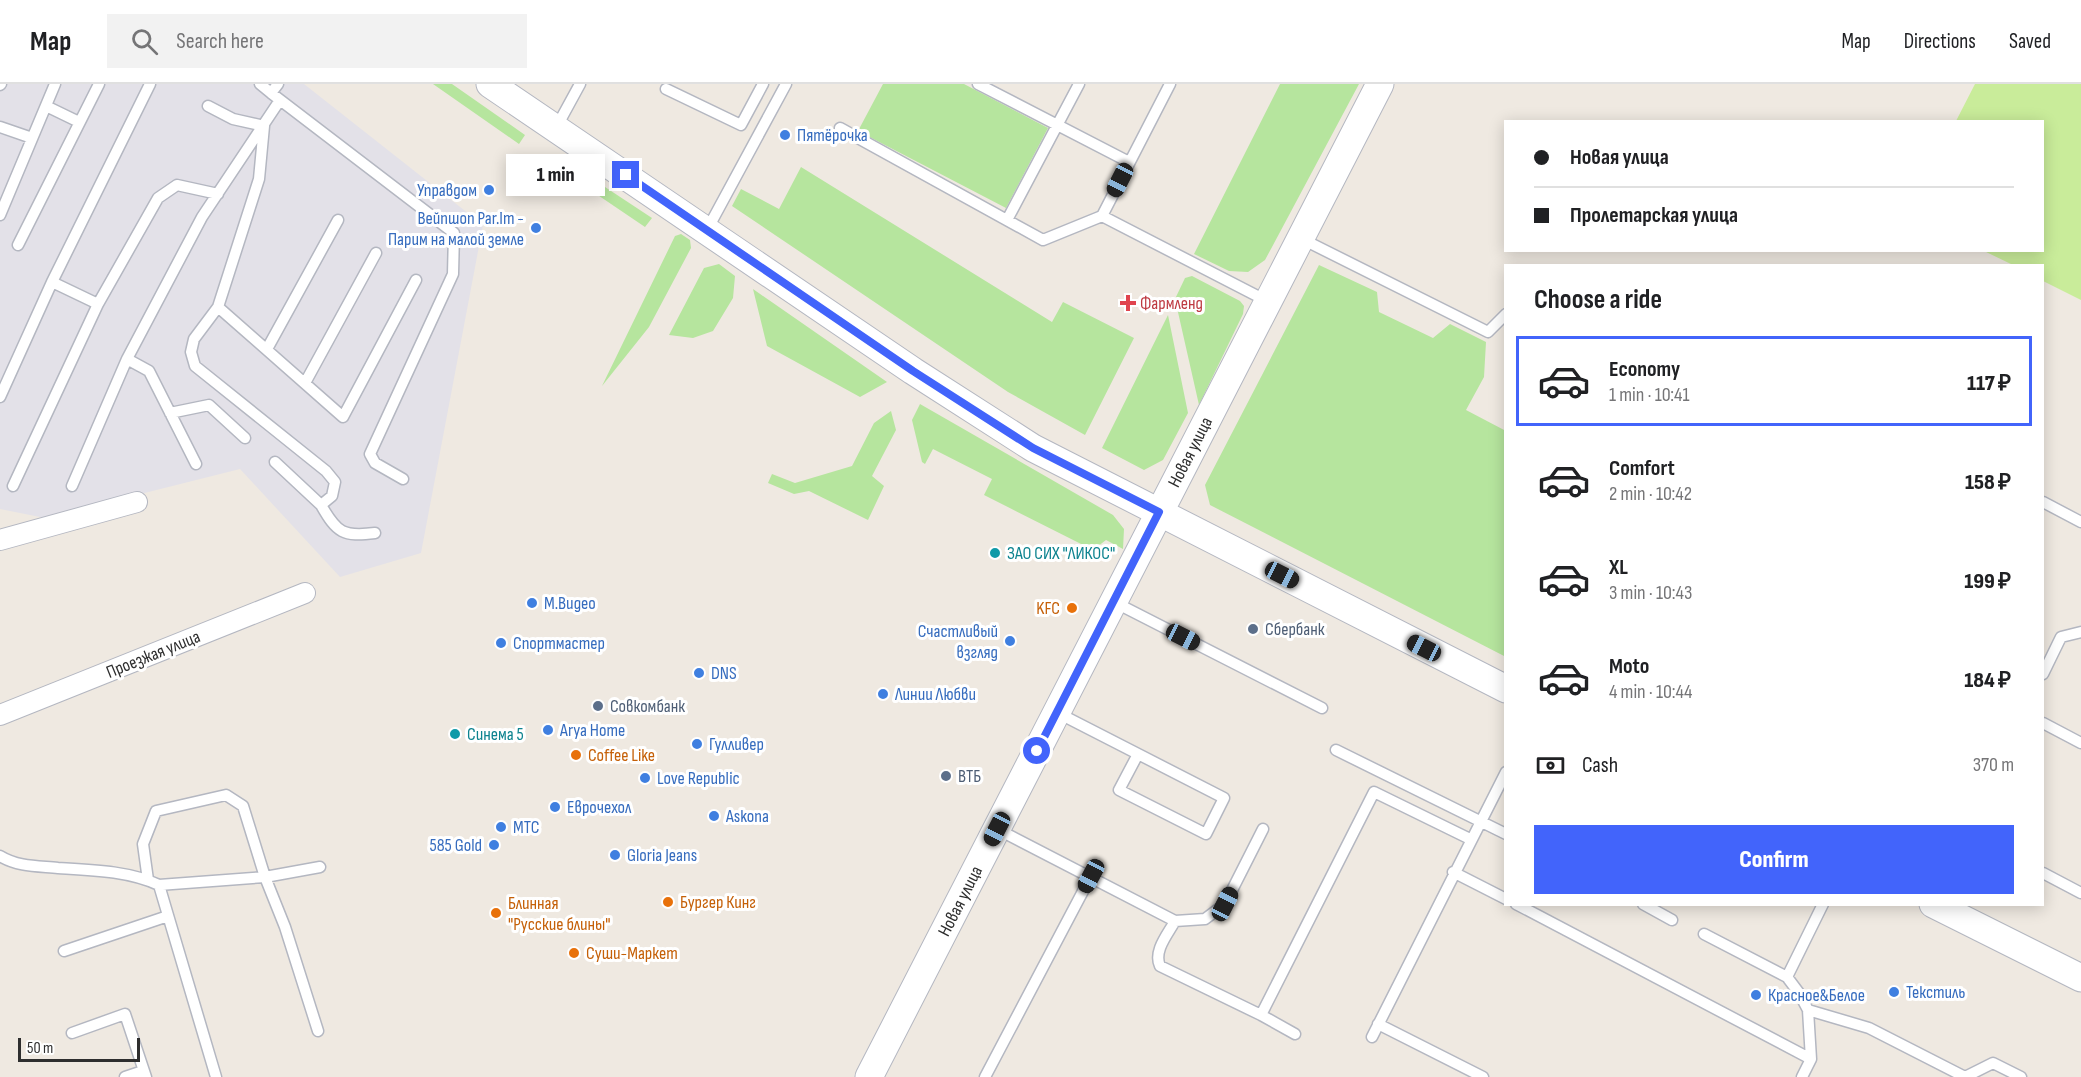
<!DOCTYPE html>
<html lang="en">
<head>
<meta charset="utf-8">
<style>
	:root { --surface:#fff; --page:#f2f2f2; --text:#202124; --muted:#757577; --line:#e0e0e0; --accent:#4264fb }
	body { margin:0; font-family:"Sofia Sans Condensed",sans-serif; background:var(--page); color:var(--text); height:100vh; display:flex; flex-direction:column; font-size:22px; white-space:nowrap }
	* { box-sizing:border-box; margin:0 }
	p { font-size:20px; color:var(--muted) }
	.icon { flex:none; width:33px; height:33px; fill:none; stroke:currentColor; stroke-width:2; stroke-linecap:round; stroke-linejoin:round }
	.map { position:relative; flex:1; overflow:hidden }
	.panel { position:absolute; left:1504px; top:180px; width:540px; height:642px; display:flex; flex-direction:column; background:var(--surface); border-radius:0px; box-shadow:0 3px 15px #0003 }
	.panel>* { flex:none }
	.guide { position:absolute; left:1504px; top:36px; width:540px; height:132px; border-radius:0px; box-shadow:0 3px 15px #0003; display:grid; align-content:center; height:132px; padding:0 30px; background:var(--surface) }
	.scale { position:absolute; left:18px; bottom:15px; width:122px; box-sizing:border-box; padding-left:6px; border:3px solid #2e2e2e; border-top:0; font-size:16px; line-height:21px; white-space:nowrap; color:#2e2e2e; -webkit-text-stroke:4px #fff; paint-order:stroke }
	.end { position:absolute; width:27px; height:27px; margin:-14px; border:8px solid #4264fb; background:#fff; box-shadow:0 0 0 3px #fff }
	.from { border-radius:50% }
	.bubble { position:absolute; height:42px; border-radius:0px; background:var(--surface); box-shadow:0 3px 15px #0003; font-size:20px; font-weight:800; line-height:42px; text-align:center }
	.car { position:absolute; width:18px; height:36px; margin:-18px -9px; border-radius:8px; box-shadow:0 0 4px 2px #0007; background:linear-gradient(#222 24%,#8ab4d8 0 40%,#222 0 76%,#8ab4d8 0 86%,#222 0) }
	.guide b { display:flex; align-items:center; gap:21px; height:57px; font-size:22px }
	.guide b+b { border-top:2px solid var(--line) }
	.guide i { width:15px; height:15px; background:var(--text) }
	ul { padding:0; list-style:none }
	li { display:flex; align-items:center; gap:18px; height:90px; margin:0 12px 9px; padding:0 18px; border:3px solid transparent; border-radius:0px }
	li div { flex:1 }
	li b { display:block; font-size:22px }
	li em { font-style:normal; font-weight:800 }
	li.active { border-color:var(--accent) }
	li>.icon { width:54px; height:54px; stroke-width:1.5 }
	h2 { padding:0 30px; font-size:27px; line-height:72px }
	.pay { display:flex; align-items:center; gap:15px; height:66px; padding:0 30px; font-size:22px }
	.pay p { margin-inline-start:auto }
	.cta { display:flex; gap:12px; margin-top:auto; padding:12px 30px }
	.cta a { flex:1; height:69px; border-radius:0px; background:var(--accent); color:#fff; font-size:24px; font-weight:800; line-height:69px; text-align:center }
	header { display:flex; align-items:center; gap:36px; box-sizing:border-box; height:84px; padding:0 30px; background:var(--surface); border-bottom:2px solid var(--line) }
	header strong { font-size:28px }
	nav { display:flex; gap:33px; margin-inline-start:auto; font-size:21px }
	.search { width:420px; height:54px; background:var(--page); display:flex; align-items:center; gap:15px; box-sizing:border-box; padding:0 21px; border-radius:0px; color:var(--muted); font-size:22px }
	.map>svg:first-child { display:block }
	.industrial { fill:#e3e1e8 }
	.green { fill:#b6e59e }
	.pitch { fill:#c9ec9a }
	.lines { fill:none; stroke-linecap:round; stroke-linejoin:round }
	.lane-casing { stroke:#b4b7c1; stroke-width:13 }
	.street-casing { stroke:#b4b7c1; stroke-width:22 }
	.secondary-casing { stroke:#b4b7c1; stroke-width:29 }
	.lane { stroke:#fff; stroke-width:10 }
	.street { stroke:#fff; stroke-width:20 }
	.secondary { stroke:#fff; stroke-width:27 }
	.route { stroke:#4264fb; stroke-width:8 }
	.shop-dot { fill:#3f7fe0; stroke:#fff; stroke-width:2 }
	.health-dot { fill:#e0444e; stroke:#fff; stroke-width:2 }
	.culture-dot { fill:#0f9aa8; stroke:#fff; stroke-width:2 }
	.food-dot { fill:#e8710a; stroke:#fff; stroke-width:2 }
	.service-dot { fill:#5c6f8a; stroke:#fff; stroke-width:2 }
	.labels { text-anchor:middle; stroke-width:6; stroke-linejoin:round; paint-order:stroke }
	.shop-label { font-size:18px; fill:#366cbe; stroke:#fff; text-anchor:start }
	.health-label { font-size:18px; fill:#be3a42; stroke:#fff; text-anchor:start }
	.street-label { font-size:18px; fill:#2e2e2e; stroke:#fff }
	.culture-label { font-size:18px; fill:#0d838f; stroke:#fff; text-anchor:start }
	.food-label { font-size:18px; fill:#c56008; stroke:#fff; text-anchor:start }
	.service-label { font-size:18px; fill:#4e5e75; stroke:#fff; text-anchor:start }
</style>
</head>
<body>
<header>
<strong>Map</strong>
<div class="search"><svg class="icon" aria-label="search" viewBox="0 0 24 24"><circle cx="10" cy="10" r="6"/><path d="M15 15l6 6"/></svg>Search here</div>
<nav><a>Map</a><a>Directions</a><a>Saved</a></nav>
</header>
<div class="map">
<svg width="2081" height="993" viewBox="0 0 2081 993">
	<rect width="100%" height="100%" fill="#efe9e1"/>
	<path class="industrial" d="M0 0H304L483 141 421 469 340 493 240 385 45 434 0 425Z"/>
	<path class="green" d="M433 0H452L525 51 519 60Z
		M883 0H964L1048 44 1006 124 858 47Z
		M1280 0H1359L1265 176 1248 188 1229 187 1194 170Z
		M555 70 652 134 645 143 549 78Z
		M801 83 1052 238 1063 218 1134 254 1085 351 1008 308 732 122 741 105 779 125Z
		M681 150 690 156 691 164 649 243 602 302 675 152Z
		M719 180 735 192 733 214 713 247 693 254 669 251 704 184Z
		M1319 181 1377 208 1379 228 1433 254 1450 240 1486 258 1484 293 1466 326 1506 347V573L1210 421 1205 401Z
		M1192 192 1240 217 1244 222 1243 230 1199 321 1175 215 1185 194Z
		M753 205 887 298 860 313 767 262Z
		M1168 231 1188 329 1163 376 1144 386 1102 364Z
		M920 320 1113 431 1124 445 1123 465 1106 456 1093 466 984 411 992 395 933 365 925 380 922 378 912 336Z
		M891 327 896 346 872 392 884 402 868 436 809 407 794 410 768 399 772 390 795 399 852 382 874 339Z"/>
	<path class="pitch" d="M1975 0H2081V216L2043 197V182L2013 181 1984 167 2043 166V38L1956 37Z"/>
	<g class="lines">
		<defs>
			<path id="lane" d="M260 0 271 9 278 0
				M978 0 1129 78
				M0 1 1 0
				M666 5 741 41 763 0
				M271 9 454 149 453 190 370 370 375 379 403 395
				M46 22 79 38
				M208 22 233 35 264 42 259 95 218 223 194 255 191 268 195 282 326 387 335 398 332 412 321 421 275 378
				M0 43 32 54
				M556 44 580 0
				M840 44 1043 156 1102 132 1170 0
				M0 131 55 0
				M1102 132 1267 217
				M1007 136 1079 0
				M707 146 786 0
				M1302 155 1488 248 1506 230
				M18 161 99 0
				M52 198 98 220
				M218 223 343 333 416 196
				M267 265 338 136
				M127 275 149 287 196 380
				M305 299 376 169
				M0 313 52 198 150 0
				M170 329 209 321 245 354
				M13 402 98 220 158 114 177 101 218 110
				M72 402 127 275 202 133 280 16
				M2043 418 2081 438
				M321 421C337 449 343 453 375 449
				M1114 518 1322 624
				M2043 590 2061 553 2081 548
				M1056 628C1112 657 1168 685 1224 714L1206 750 1119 706 1138 670
				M2043 639 2081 659
				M1336 666 1506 750
				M997 745 1175 837C1168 850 1153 867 1160 882L1261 931 1374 708 1470 755
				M0 772C18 783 38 782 58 784 92 786 129 787 159 801L265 793 320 783
				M1453 788 1506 815
				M2043 789 2081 809
				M148 796 143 760 156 727 226 711 243 722 265 793 285 843 318 947
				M159 801 216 993
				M1516 820 1811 975
				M1643 820 1672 836
				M1823 820 1787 893 1799 909 1808 926 1869 944 1965 993 1993 979 2021 993
				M1175 837 1205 835 1225 820 1263 745
				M1704 850 1787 893
				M64 867 168 832
				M1261 931 1295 950
				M1378 940 1483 993
				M72 949 125 930 146 993
				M1372 953 1506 688
				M125 993 143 987
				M985 993 1091 792
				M1802 993 1811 975 1808 926"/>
			<path id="street" d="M0 456 137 418
				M0 631 305 509"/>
			<path id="secondary" d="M490 0 913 287 1033 364 1506 605
				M1933 820 2081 894
				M869 993 1380 0"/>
		</defs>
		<use href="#lane" class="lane-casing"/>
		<use href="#street" class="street-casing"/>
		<use href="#secondary" class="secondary-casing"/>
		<use href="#lane" class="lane"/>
		<use href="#street" class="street"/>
		<use href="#secondary" class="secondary"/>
	</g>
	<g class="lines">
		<path class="route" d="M626 91 913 287 1033 364 1159 428 1037 667"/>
	</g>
	<g class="shop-dot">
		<circle cx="785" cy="51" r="6"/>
		<circle cx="489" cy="106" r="6"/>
		<circle cx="536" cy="144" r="6"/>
		<circle cx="532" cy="519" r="6"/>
		<circle cx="1010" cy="557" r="6"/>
		<circle cx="501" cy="559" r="6"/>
		<circle cx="699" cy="589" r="6"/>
		<circle cx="883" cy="610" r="6"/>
		<circle cx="548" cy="646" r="6"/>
		<circle cx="697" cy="660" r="6"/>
		<circle cx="645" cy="694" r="6"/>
		<circle cx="555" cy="723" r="6"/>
		<circle cx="714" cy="732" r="6"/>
		<circle cx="501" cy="743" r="6"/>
		<circle cx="494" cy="761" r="6"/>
		<circle cx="615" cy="771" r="6"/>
		<circle cx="1894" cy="908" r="6"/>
		<circle cx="1756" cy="911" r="6"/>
	</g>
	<path class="health-dot" d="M1125 210h6v6h6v6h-6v6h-6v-6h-6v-6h6z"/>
	<g class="culture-dot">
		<circle cx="995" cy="469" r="6"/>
		<circle cx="455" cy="650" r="6"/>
	</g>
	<g class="food-dot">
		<circle cx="1072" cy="524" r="6"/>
		<circle cx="576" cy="671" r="6"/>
		<circle cx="668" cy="818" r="6"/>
		<circle cx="496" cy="829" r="6"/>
		<circle cx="574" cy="869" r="6"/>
	</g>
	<g class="service-dot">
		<circle cx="1253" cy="545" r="6"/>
		<circle cx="598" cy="622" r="6"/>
		<circle cx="946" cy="692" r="6"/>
	</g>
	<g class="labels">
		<g class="shop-label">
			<text x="797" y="57">Пятёрочка</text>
			<text x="477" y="112" text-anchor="end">Управдом</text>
			<text x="524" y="140" text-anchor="end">Вейпшоп Par.Im -<tspan x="524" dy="21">Парим на малой земле</tspan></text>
			<text x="544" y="525">М.Видео</text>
			<text x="998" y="553" text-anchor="end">Счастливый<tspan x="998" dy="21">взгляд</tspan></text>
			<text x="513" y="565">Спортмастер</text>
			<text x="711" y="595">DNS</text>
			<text x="895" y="616">Линии Любви</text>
			<text x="560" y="652">Arya Home</text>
			<text x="709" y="666">Гулливер</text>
			<text x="657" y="700">Love Republic</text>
			<text x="567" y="729">Еврочехол</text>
			<text x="726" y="738">Askona</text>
			<text x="513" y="749">МТС</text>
			<text x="482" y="767" text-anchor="end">585 Gold</text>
			<text x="627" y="777">Gloria Jeans</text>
			<text x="1906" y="914">Текстиль</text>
			<text x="1768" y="917">Красное&amp;Белое</text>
		</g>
		<g class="health-label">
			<text x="1140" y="225">Фармленд</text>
		</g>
		<g class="street-label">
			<text transform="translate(1190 368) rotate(-63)" y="6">Новая улица</text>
			<text transform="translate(153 570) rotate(-22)" y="6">Проезжая улица</text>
			<text transform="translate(960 817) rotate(-63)" y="6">Новая улица</text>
		</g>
		<g class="culture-label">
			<text x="1007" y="475">ЗАО СИХ "ЛИКОС"</text>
			<text x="467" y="656">Синема 5</text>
		</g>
		<g class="food-label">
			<text x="1060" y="530" text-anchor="end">KFC</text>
			<text x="588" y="677">Coffee Like</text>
			<text x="680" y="824">Бургер Кинг</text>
			<text x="508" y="825">Блинная<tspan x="508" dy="21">"Русские блины"</tspan></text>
			<text x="586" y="875">Суши-Маркет</text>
		</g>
		<g class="service-label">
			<text x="1265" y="551">Сбербанк</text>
			<text x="610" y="628">Совкомбанк</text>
			<text x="958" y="698">ВТБ</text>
		</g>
	</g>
</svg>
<div class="scale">50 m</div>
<i class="end from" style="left:1037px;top:667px"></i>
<i class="end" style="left:626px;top:91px"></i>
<div class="bubble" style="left:506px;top:70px;width:99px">1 min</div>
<i class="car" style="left:1120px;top:96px;rotate:207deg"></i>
<i class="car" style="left:1282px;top:491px;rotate:117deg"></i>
<i class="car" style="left:1183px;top:553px;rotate:117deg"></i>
<i class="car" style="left:1424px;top:564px;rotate:297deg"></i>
<i class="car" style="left:997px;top:745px;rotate:207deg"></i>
<i class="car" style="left:1091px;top:792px;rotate:208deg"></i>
<i class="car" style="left:1225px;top:820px;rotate:27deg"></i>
<div class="guide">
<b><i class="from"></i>Новая улица</b>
<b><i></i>Пролетарская улица</b>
</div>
<section class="panel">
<h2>Choose a ride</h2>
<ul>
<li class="active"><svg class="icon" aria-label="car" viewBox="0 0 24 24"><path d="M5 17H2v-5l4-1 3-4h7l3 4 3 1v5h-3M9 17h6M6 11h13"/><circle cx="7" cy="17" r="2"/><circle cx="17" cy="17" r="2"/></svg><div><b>Economy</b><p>1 min · 10:41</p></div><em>117 ₽</em></li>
<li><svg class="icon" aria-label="car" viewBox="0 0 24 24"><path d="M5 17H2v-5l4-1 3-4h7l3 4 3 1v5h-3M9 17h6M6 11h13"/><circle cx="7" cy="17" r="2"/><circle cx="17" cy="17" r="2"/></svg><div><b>Comfort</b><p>2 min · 10:42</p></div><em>158 ₽</em></li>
<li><svg class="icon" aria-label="car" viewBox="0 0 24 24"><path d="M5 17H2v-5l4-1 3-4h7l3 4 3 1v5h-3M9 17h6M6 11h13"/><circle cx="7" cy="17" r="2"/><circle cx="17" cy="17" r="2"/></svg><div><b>XL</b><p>3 min · 10:43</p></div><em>199 ₽</em></li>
<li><svg class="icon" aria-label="car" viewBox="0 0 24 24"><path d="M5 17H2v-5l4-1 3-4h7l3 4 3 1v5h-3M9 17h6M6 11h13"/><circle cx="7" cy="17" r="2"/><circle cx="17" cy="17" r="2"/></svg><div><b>Moto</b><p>4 min · 10:44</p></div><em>184 ₽</em></li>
</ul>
<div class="pay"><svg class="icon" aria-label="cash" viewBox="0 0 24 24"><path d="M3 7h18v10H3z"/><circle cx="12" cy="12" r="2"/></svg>Cash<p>370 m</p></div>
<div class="cta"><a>Confirm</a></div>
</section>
</div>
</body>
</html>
